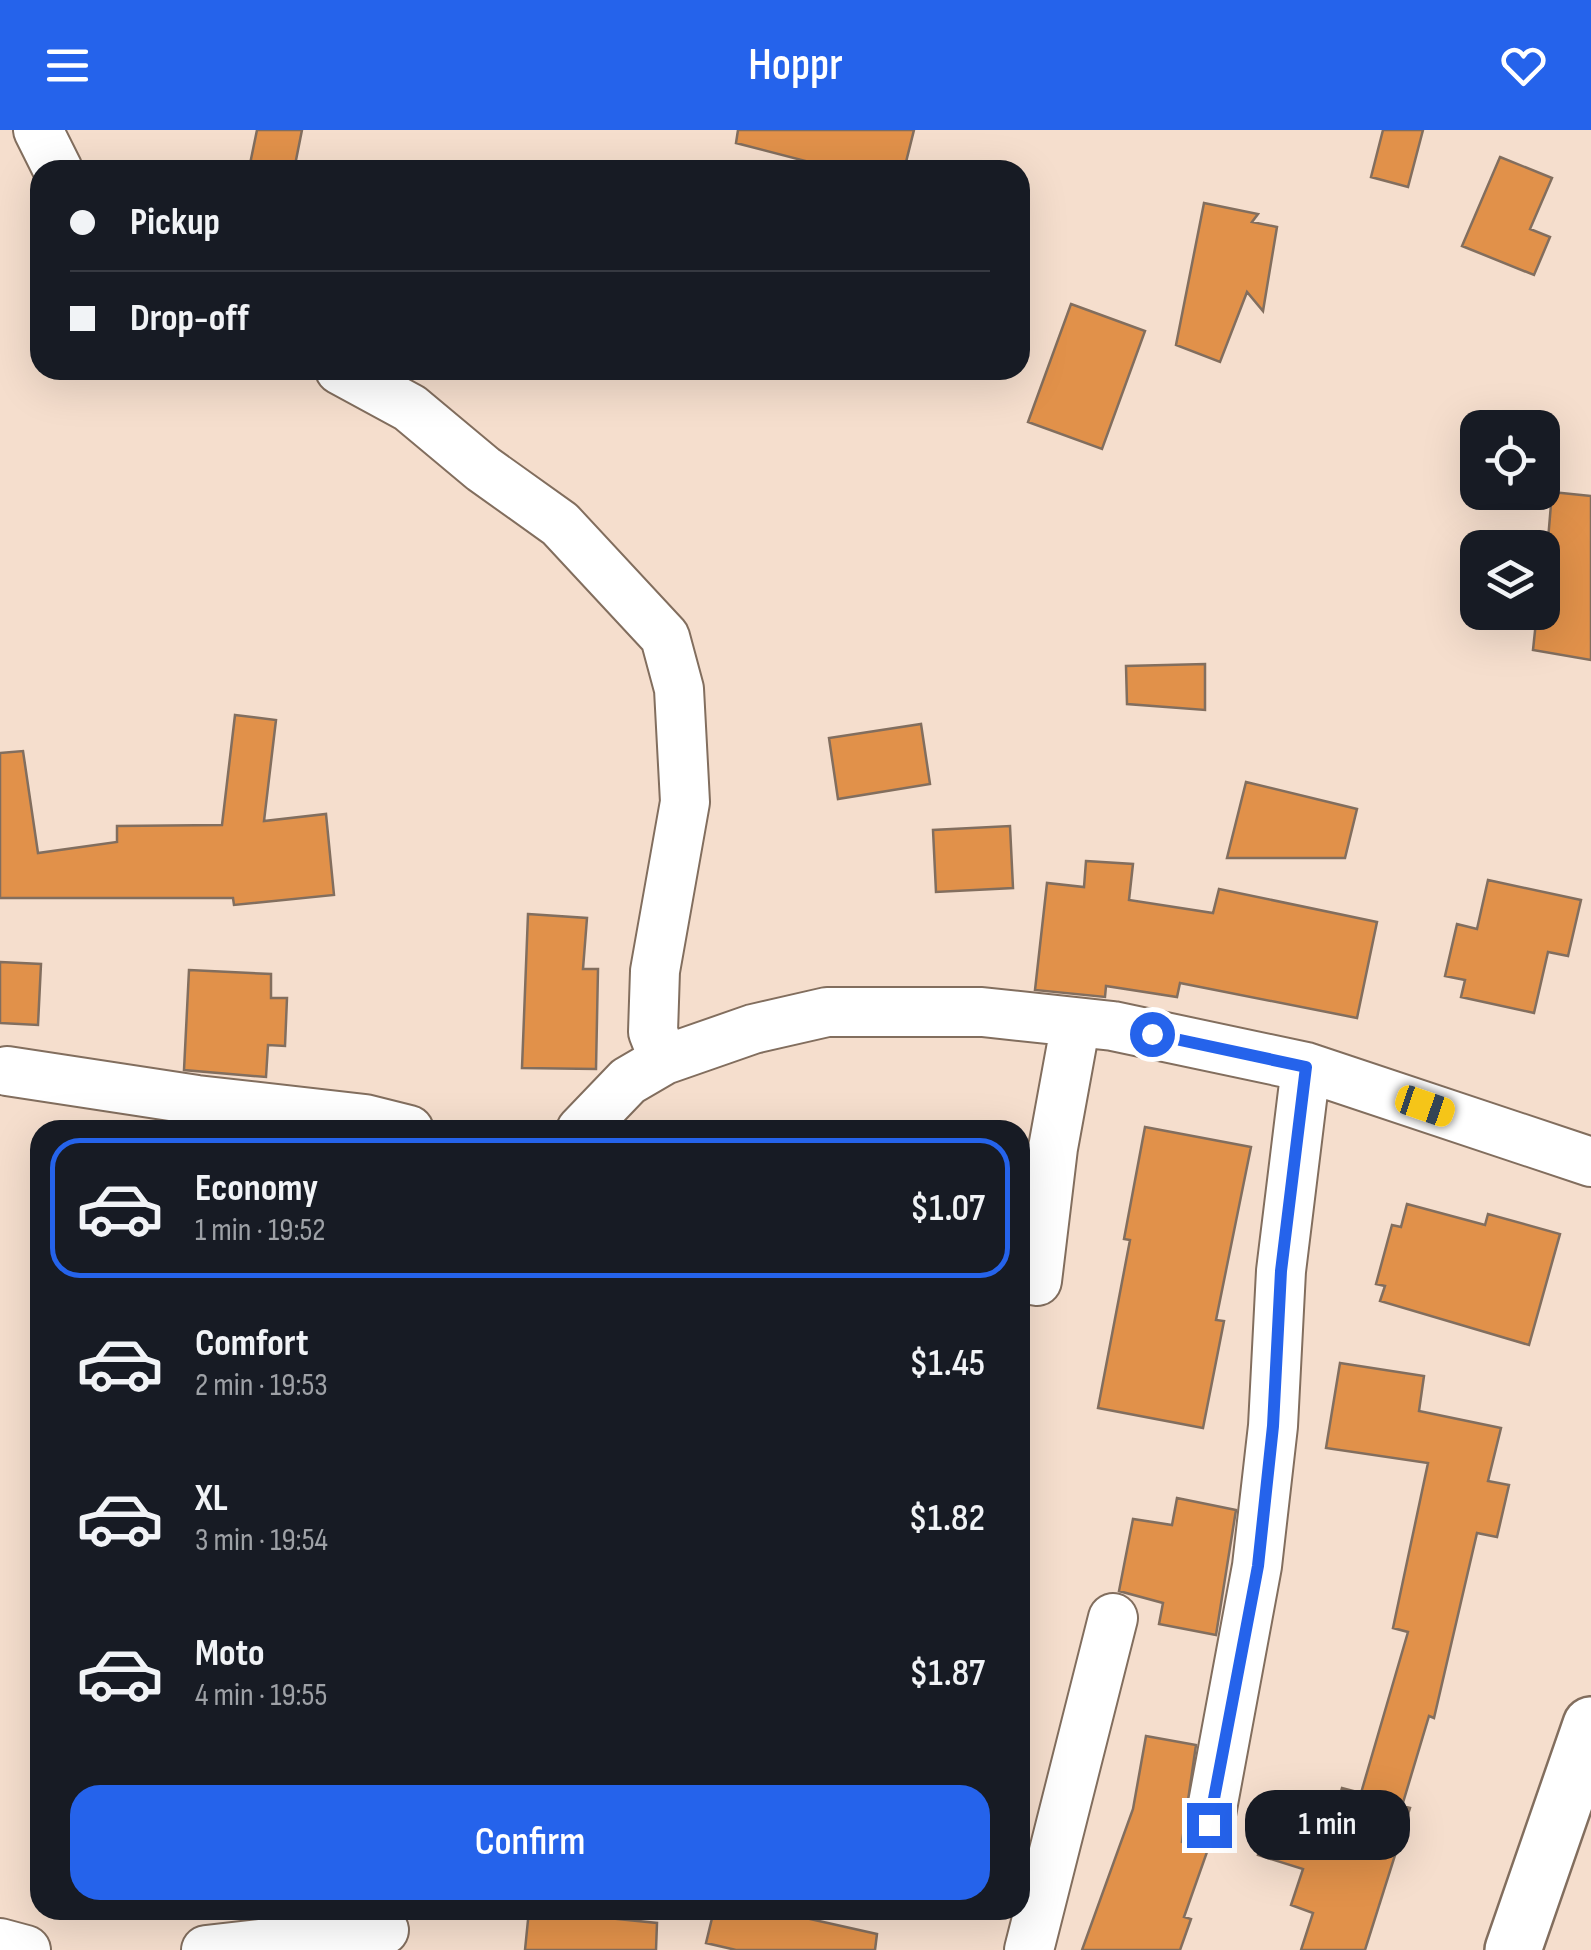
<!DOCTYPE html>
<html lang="en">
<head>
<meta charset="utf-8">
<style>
	:root { --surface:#171b24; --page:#242831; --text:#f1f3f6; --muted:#9ea1a6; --line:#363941; --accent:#2563eb }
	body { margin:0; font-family:"Sofia Sans Condensed",sans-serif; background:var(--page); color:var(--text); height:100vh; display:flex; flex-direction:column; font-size:38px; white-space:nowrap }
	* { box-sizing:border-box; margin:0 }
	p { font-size:32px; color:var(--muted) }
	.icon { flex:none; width:55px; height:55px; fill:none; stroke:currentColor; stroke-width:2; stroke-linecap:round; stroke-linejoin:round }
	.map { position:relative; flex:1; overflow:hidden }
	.side { position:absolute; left:30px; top:990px; width:1000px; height:800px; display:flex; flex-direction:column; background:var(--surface); border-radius:30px; box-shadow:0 10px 40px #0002 }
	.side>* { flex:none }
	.guide { position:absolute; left:30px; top:30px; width:1000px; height:220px; border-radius:30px; box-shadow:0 10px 40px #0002; display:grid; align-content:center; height:220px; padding:0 40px; background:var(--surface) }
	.fabs { position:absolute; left:1460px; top:280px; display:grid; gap:20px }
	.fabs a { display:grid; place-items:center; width:100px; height:100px; border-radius:20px; background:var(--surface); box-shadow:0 10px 40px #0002; font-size:50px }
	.end { position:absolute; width:45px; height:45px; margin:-22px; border:12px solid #2563eb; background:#fff; box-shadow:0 0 0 5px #fff }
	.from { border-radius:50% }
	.bubble { position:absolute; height:70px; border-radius:30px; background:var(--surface); box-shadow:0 10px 40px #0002; font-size:32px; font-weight:600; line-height:70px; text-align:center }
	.car { position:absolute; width:30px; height:60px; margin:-30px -15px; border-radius:12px; box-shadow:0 0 8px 2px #0007; background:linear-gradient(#f5c518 24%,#345 0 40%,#f5c518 0 76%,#345 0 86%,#f5c518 0) }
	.guide b { display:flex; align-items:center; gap:35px; height:95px; font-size:38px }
	.guide b+b { border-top:2px solid var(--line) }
	.guide i { width:25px; height:25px; background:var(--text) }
	ul { padding:18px 0 0; list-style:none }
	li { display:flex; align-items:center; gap:30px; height:140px; margin:0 20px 15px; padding:0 20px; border:5px solid transparent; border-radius:30px }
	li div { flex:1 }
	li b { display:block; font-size:38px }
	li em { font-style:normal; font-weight:600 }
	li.on { border-color:var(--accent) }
	li>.icon { width:90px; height:90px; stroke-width:1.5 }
	.button { display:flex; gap:20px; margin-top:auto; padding:20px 40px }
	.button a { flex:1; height:115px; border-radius:30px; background:var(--accent); color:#fff; font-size:40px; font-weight:600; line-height:115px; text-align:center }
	header { display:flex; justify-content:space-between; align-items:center; height:130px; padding:0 40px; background:var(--accent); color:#fff; font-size:45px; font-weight:600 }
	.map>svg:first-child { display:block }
	.building { fill:#e1914a; stroke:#826e5e; stroke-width:2.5 }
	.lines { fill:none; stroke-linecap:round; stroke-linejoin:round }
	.minor-casing { stroke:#826e5e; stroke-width:52 }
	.trunk-casing { stroke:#826e5e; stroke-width:60 }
	.minor { stroke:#fff; stroke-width:48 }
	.trunk { stroke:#fff; stroke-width:55 }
	.route { stroke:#2563eb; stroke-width:12 }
</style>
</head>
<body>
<header><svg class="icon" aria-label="menu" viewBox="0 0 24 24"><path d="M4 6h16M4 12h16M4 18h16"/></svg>Hoppr<svg class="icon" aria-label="heart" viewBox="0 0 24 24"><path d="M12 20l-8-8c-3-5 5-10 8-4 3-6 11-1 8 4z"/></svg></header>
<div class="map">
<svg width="1591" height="1820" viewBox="0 0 1591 1820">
	<rect width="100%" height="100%" fill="#f5decd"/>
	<path class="building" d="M257 0H302L294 40 250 34Z
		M738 0H914L904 40H840L736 13Z
		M1383 0H1423L1408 57 1371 47Z
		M1500 27 1552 48 1530 99 1550 107 1534 145 1462 116Z
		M1204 73 1258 84 1252 92 1277 97 1263 181 1247 162 1220 232 1176 215Z
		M1071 174 1145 201 1102 319 1028 292Z
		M1552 362 1591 366V530L1533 520 1537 482H1542Z
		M1205 534V580L1127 574 1126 536Z
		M235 585 276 590 264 691 326 684 334 765 234 775 233 768H0V623L23 621 38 723 117 712V696L222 695Z
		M921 594 930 654 838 669 829 608Z
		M1246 652 1357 679 1345 728H1227Z
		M1010 696 1013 758 936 762 933 700Z
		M1086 731 1133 734 1129 770 1213 783 1219 759 1377 792 1357 888 1180 853 1177 867 1106 856 1105 867 1035 860 1047 753 1084 757Z
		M1488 750 1581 770 1568 826 1548 822 1534 883 1461 867 1465 850 1445 846 1457 794 1477 799Z
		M528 784 587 788 583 839H598L596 939 522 938Z
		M0 832 41 834 38 895 0 893Z
		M189 840 271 844V868H287L285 916 268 915 266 947 184 940Z
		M1145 997 1251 1017 1216 1190 1224 1191 1203 1298 1098 1278 1130 1110 1124 1109Z
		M1407 1074 1485 1095 1488 1084 1560 1104 1529 1215 1380 1171 1385 1156 1376 1154 1392 1095 1401 1097Z
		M1340 1233 1424 1246 1419 1281 1501 1298 1488 1351 1509 1355 1497 1407 1477 1403 1434 1588 1429 1586 1402 1676 1410 1678 1365 1820H1301L1313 1783 1291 1775 1303 1739 1258 1725 1272 1680 1300 1665 1337 1675 1342 1658 1361 1663 1408 1502 1393 1498 1428 1333 1326 1318Z
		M1177 1368 1236 1380 1216 1505 1159 1494 1163 1473 1119 1461 1133 1389 1172 1395Z
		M1146 1606 1196 1615 1182 1712 1207 1722 1184 1787 1191 1789 1180 1820H1082L1133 1679Z
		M529 1780 657 1793 656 1820H525Z
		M714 1780H770L877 1804 875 1820H736L706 1813Z"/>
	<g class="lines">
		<defs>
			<path id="minor" d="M38 0 58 40
				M340 240 410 278 483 339 560 394 665 507 679 559 685 672 655 841 653 902 664 930
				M7 941 197 970 365 989 409 1000
				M581 1000 628 951 664 930 753 899 827 882H982L1113 896 1306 937 1591 1032
				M1037 1151 1053 1018 1076 892
				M1209 1695 1257 1436 1273 1296 1281 1141 1306 937
				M0 1813 26 1820
				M206 1820 384 1800
				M1029 1820 1113 1488"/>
			<path id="trunk" d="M1513 1820 1591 1595"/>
		</defs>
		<use href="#minor" class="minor-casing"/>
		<use href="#trunk" class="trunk-casing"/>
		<use href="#minor" class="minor"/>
		<use href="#trunk" class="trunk"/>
	</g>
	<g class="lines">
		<path class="route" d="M1152 904 1306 937 1281 1141 1273 1296 1258 1436 1209 1695"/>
	</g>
</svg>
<div class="fabs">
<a><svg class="icon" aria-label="locate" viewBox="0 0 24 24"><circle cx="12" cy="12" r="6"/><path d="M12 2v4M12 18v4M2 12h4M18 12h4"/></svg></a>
<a><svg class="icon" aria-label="layers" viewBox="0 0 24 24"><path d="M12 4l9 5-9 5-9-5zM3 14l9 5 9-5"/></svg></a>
</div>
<i class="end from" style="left:1152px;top:904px"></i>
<i class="end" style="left:1209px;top:1695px"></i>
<div class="bubble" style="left:1245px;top:1660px;width:165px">1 min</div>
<i class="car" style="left:1425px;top:976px;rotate:109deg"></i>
<div class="guide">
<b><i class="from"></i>Pickup</b>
<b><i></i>Drop-off</b>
</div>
<section class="side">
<ul>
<li class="on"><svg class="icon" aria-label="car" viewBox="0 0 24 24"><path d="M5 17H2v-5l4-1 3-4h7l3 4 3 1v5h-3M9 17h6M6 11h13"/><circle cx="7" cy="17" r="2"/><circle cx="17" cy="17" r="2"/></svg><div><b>Economy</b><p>1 min · 19:52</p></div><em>$1.07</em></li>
<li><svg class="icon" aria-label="car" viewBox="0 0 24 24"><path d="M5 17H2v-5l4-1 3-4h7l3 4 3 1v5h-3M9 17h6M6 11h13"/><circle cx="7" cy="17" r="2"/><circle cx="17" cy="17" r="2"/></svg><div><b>Comfort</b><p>2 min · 19:53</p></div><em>$1.45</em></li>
<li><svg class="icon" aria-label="car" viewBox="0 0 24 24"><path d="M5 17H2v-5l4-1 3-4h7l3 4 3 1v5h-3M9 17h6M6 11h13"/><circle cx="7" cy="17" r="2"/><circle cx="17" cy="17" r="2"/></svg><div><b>XL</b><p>3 min · 19:54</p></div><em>$1.82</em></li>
<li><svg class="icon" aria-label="car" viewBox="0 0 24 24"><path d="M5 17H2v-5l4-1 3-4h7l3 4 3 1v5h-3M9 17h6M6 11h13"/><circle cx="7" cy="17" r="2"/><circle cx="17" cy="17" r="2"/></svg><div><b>Moto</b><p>4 min · 19:55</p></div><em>$1.87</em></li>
</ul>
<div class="button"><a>Confirm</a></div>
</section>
</div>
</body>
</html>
